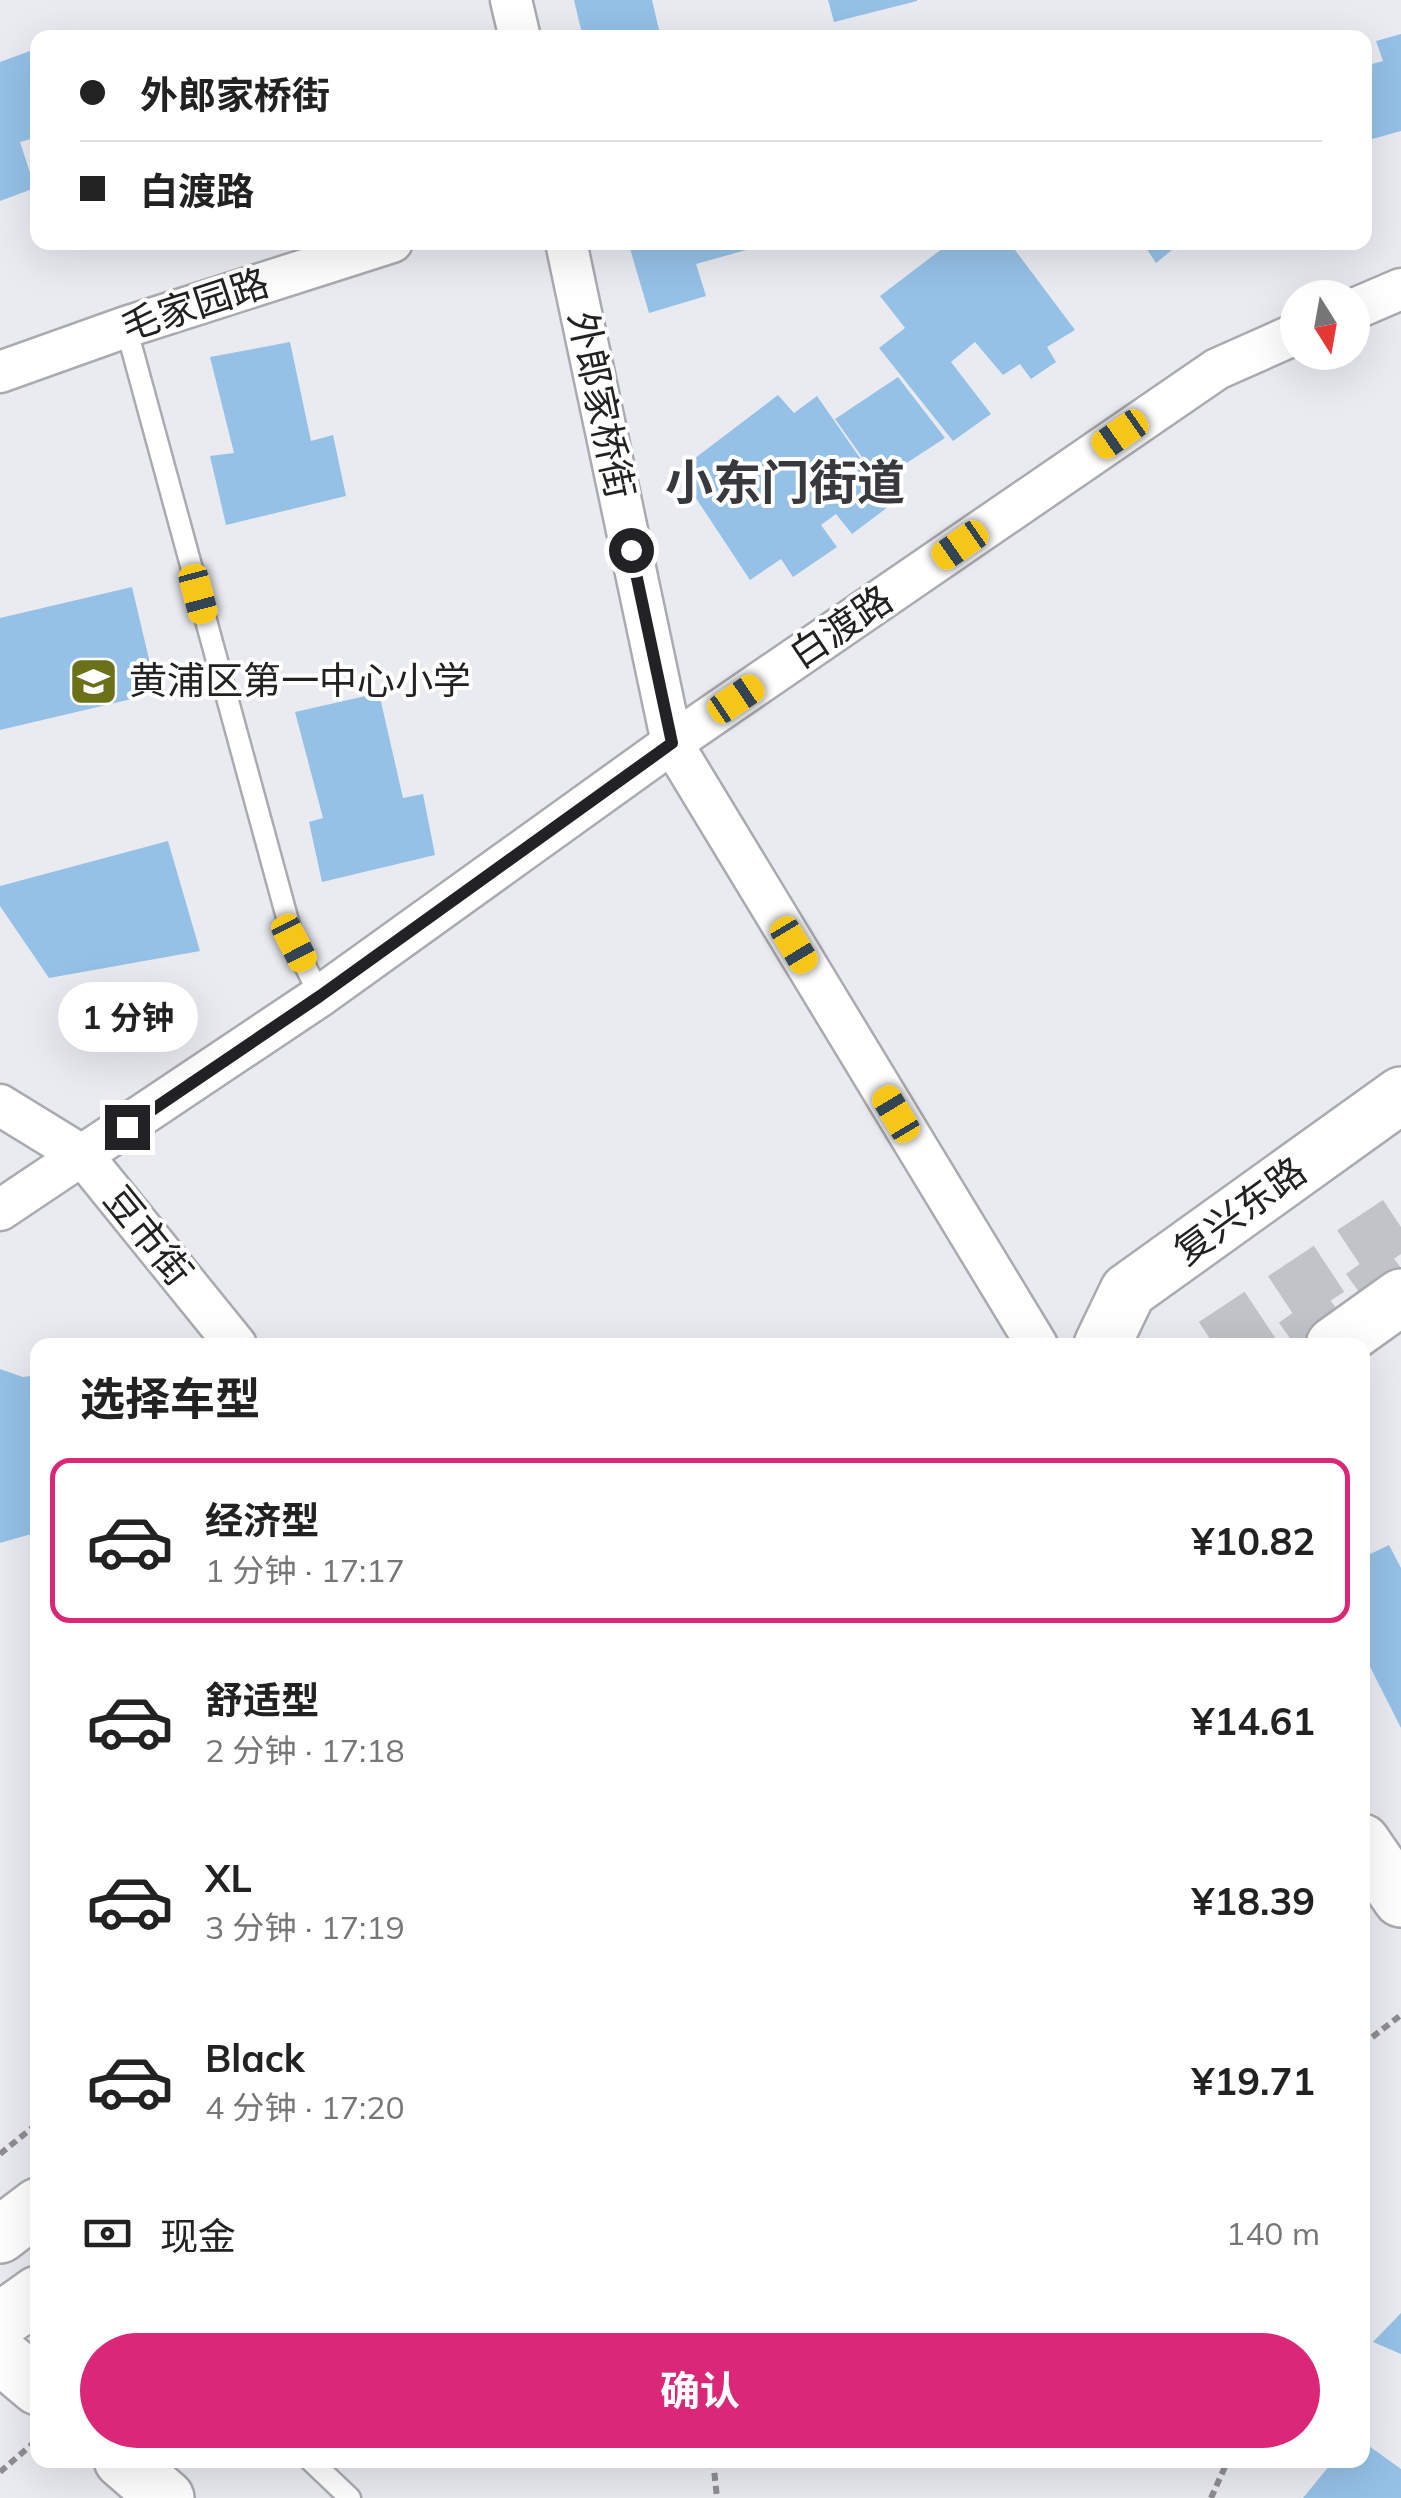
<!DOCTYPE html>
<html lang="zh">
<head>
<meta charset="utf-8">
<style>
	:root { --surface:#fff; --page:#f2f2f2; --text:#222; --muted:#767676; --line:#e0e0e0; --accent:#db2777 }
	body { margin:0; font-family:Mulish,"Noto Sans SC",sans-serif; background:var(--page); color:var(--text); height:100vh; display:flex; flex-direction:column; font-size:38px; white-space:nowrap }
	* { box-sizing:border-box; margin:0 }
	p { font-size:32px; color:var(--muted) }
	.icon { flex:none; width:55px; height:55px; fill:none; stroke:currentColor; stroke-width:2; stroke-linecap:round; stroke-linejoin:round }
	.map { position:relative; flex:1; overflow:hidden }
	.details { position:absolute; left:30px; top:1338px; width:1340px; height:1130px; display:flex; flex-direction:column; background:var(--surface); border-radius:20px; box-shadow:0 10px 40px #0002 }
	.details>* { flex:none }
	.guide { position:absolute; left:30px; top:30px; width:1342px; height:220px; border-radius:20px; box-shadow:0 10px 40px #0002; display:grid; align-content:center; height:220px; padding:0 50px; background:var(--surface) }
	.needle { width:65px; rotate:169deg }
	.controls { position:absolute; left:1280px; top:280px; display:grid; gap:20px }
	.controls a { display:grid; place-items:center; width:90px; height:90px; border-radius:50%; background:var(--surface); box-shadow:0 10px 40px #0002; font-size:50px }
	.end { position:absolute; width:45px; height:45px; margin:-22px; border:12px solid #222224; background:#fff; box-shadow:0 0 0 5px #fff }
	.from { border-radius:50% }
	.bubble { position:absolute; height:70px; border-radius:35px; background:var(--surface); box-shadow:0 10px 40px #0002; font-size:32px; font-weight:700; line-height:70px; text-align:center }
	.car { position:absolute; width:30px; height:60px; margin:-30px -15px; border-radius:12px; box-shadow:0 0 8px 2px #0007; background:linear-gradient(#f5c518 24%,#345 0 40%,#f5c518 0 76%,#345 0 86%,#f5c518 0) }
	.guide b { display:flex; align-items:center; gap:35px; height:95px; font-size:38px }
	.guide b+b { border-top:2px solid var(--line) }
	.guide i { width:25px; height:25px; background:var(--text) }
	ul { padding:0; list-style:none }
	li { display:flex; align-items:center; gap:30px; height:165px; margin:0 20px 15px; padding:0 30px; border:5px solid transparent; border-radius:20px }
	li div { flex:1 }
	li b { display:block; font-size:38px }
	li em { font-style:normal; font-weight:700 }
	li.on { border-color:var(--accent) }
	li>.icon { width:90px; height:90px; stroke-width:1.5 }
	h2 { padding:0 50px; font-size:45px; line-height:120px }
	.pay { display:flex; align-items:center; gap:25px; height:110px; padding:0 50px; font-size:38px }
	.pay p { margin-inline-start:auto }
	.cta { display:flex; gap:20px; margin-top:auto; padding:20px 50px }
	.cta a { flex:1; height:115px; border-radius:60px; background:var(--accent); color:#fff; font-size:40px; font-weight:700; line-height:115px; text-align:center }
	.map>svg:first-child { display:block }
	.building { fill:#95c1e7 }
	.lines { fill:none; stroke-linecap:round; stroke-linejoin:round }
	.secondary-tunnel { stroke:#c2c3c8; stroke-width:55; stroke-dasharray:55 28; stroke-linecap:butt }
	.lane-casing { stroke:#aaabb0; stroke-width:25 }
	.street-casing { stroke:#aaabb0; stroke-width:45 }
	.secondary-casing { stroke:#aaabb0; stroke-width:60 }
	.primary-casing { stroke:#aaabb0; stroke-width:60 }
	.path { stroke:#8e8e92; stroke-width:6; stroke-dasharray:8 5; stroke-linecap:butt }
	.lane { stroke:#fff; stroke-width:20 }
	.street { stroke:#fff; stroke-width:40 }
	.secondary { stroke:#fff; stroke-width:55 }
	.primary { stroke:#fff; stroke-width:55 }
	.route { stroke:#222224; stroke-width:12 }
	.labels { text-anchor:middle; stroke-width:8; stroke-linejoin:round; paint-order:stroke }
	.street-label { font-size:38px; fill:#222224; stroke:#fff }
	.poi-label { font-size:38px; fill:#222224; stroke:#fff; text-anchor:start }
	.district-label { font-size:48px; font-weight:bold; fill:#38393d; stroke:#fff }
</style>
</head>
<body>
<div class="map">
<svg width="1401" height="2498" viewBox="0 0 1401 2498">
	<rect width="100%" height="100%" fill="#eaebf1"/>
	<path class="building" d="M574 0H652L661 38H583Z
		M828 0H917V1L834 22Z
		M1401 34V131L1365 141V66L1383 61 1376 41Z
		M38 48V137L20 142 35 188 0 201V62Z
		M628 242H768V244L696 264 706 296 649 313Z
		M951 242H1009L1075 330 1047 347 1056 362 1031 379 1020 364 1003 375 975 342 951 362 991 414 953 441 879 348 905 328 880 296Z
		M1142 242H1182L1156 263Z
		M290 342 311 441 333 435 346 496 226 525 210 456 234 453 210 357Z
		M898 377 945 438 879 481 835 419Z
		M778 395 794 413 817 396 892 504 852 534 836 514 821 525 837 547 793 577 781 559 750 580 678 471Z
		M132 587 157 693 0 730V618Z
		M379 693 403 798 423 794 435 855 322 882 309 822 323 818 295 712Z
		M168 841 200 951 49 978 0 906V886Z
		M0 1369 23 1377 38 1375V1532L0 1543Z
		M1389 1545 1401 1568V1728L1362 1651V1558Z
		M1401 2313V2354L1373 2342Z
		M1362 2441 1401 2469V2498H1303L1334 2460H1362Z"/>
	<g class="lines">
		<path class="secondary-tunnel" d="M1214 1345 1401 1221
			M1295 1345 1401 1268"/>
		<defs>
			<path id="lane" d="M126 327 294 943 320 996
				M310 2460 350 2498"/>
			<path id="street" d="M511 0 520 38
				M566 242 672 743 1037 1345
				M1352 310 1401 289
				M0 372 126 327 392 242
				M0 1105 83 1156 236 1345
				M0 1210 320 996 672 743 1217 369 1298 333"/>
			<path id="secondary" d="M1102 1345 1128 1291 1401 1095
				M1334 1345 1401 1297
				M1362 1842 1401 1899
				M0 2235 38 2206
				M0 2321 38 2294"/>
			<path id="primary" d="M0 2355 38 2387
				M122 2460 166 2498"/>
		</defs>
		<use href="#lane" class="lane-casing"/>
		<use href="#street" class="street-casing"/>
		<use href="#secondary" class="secondary-casing"/>
		<use href="#primary" class="primary-casing"/>
		<path class="path" d="M1362 2045 1401 2015
			M0 2154 38 2123
			M713 2460 717 2498
			M0 2472 38 2439
			M1211 2498 1228 2460"/>
		<use href="#lane" class="lane"/>
		<use href="#street" class="street"/>
		<use href="#secondary" class="secondary"/>
		<use href="#primary" class="primary"/>
	</g>
	<g class="lines">
		<path class="route" d="M127 1127 320 996 672 743 631 550"/>
	</g>
	<defs>
		<symbol id="school-square" viewBox="-11 -11 22 22"><rect x="-9" y="-9" width="18" height="18" rx="4" fill="#6a7119" stroke="#fff"/><path d="M0-5L7-2L0 1L-7-2ZM-4 1L0 2.5L4 1V4Q0 6-4 4Z" fill="#fff"/></symbol>
	</defs>
	<g fill-rule="evenodd">
		<use href="#school-square" x="66" y="654" width="55" height="55"/>
	</g>
	<g class="labels">
		<g class="street-label">
			<text transform="translate(195 305) rotate(-18)" y="13">毛家园路</text>
			<text transform="translate(601 405) rotate(78)" y="13">外郎家桥街</text>
			<text transform="translate(841 627) rotate(-34)" y="13">白渡路</text>
			<text transform="translate(1240 1211) rotate(-36)" y="13">复兴东路</text>
			<text transform="translate(148 1236) rotate(51)" y="13">豆市街</text>
		</g>
		<g class="poi-label">
			<text x="129" y="694">黄浦区第一中心小学</text>
		</g>
		<g class="district-label">
			<text x="785" y="500">小东门街道</text>
		</g>
	</g>
</svg>
<div class="controls">
<a><svg class="needle" viewBox="-14 -14 28 28"><path d="M0-13l5 13h-10z" fill="#e53935"/><path d="M0 13l5-13h-10z" fill="#767676"/></svg></a>
</div>
<i class="end from" style="left:631px;top:550px"></i>
<i class="end" style="left:127px;top:1127px"></i>
<div class="bubble" style="left:58px;top:982px;width:140px">1 分钟</div>
<i class="car" style="left:1120px;top:434px;rotate:235deg"></i>
<i class="car" style="left:960px;top:545px;rotate:235deg"></i>
<i class="car" style="left:198px;top:594px;rotate:165deg"></i>
<i class="car" style="left:736px;top:699px;rotate:56deg"></i>
<i class="car" style="left:294px;top:943px;rotate:153deg"></i>
<i class="car" style="left:794px;top:945px;rotate:149deg"></i>
<i class="car" style="left:896px;top:1114px;rotate:329deg"></i>
<div class="guide">
<b><i class="from"></i>外郎家桥街</b>
<b><i></i>白渡路</b>
</div>
<section class="details">
<h2>选择车型</h2>
<ul>
<li class="on"><svg class="icon" aria-label="car" viewBox="0 0 24 24"><path d="M5 17H2v-5l4-1 3-4h7l3 4 3 1v5h-3M9 17h6M6 11h13"/><circle cx="7" cy="17" r="2"/><circle cx="17" cy="17" r="2"/></svg><div><b>经济型</b><p>1 分钟 · 17:17</p></div><em>¥10.82</em></li>
<li><svg class="icon" aria-label="car" viewBox="0 0 24 24"><path d="M5 17H2v-5l4-1 3-4h7l3 4 3 1v5h-3M9 17h6M6 11h13"/><circle cx="7" cy="17" r="2"/><circle cx="17" cy="17" r="2"/></svg><div><b>舒适型</b><p>2 分钟 · 17:18</p></div><em>¥14.61</em></li>
<li><svg class="icon" aria-label="car" viewBox="0 0 24 24"><path d="M5 17H2v-5l4-1 3-4h7l3 4 3 1v5h-3M9 17h6M6 11h13"/><circle cx="7" cy="17" r="2"/><circle cx="17" cy="17" r="2"/></svg><div><b>XL</b><p>3 分钟 · 17:19</p></div><em>¥18.39</em></li>
<li><svg class="icon" aria-label="car" viewBox="0 0 24 24"><path d="M5 17H2v-5l4-1 3-4h7l3 4 3 1v5h-3M9 17h6M6 11h13"/><circle cx="7" cy="17" r="2"/><circle cx="17" cy="17" r="2"/></svg><div><b>Black</b><p>4 分钟 · 17:20</p></div><em>¥19.71</em></li>
</ul>
<div class="pay"><svg class="icon" aria-label="cash" viewBox="0 0 24 24"><path d="M3 7h18v10H3z"/><circle cx="12" cy="12" r="2"/></svg>现金<p>140 m</p></div>
<div class="cta"><a>确认</a></div>
</section>
</div>
</body>
</html>
